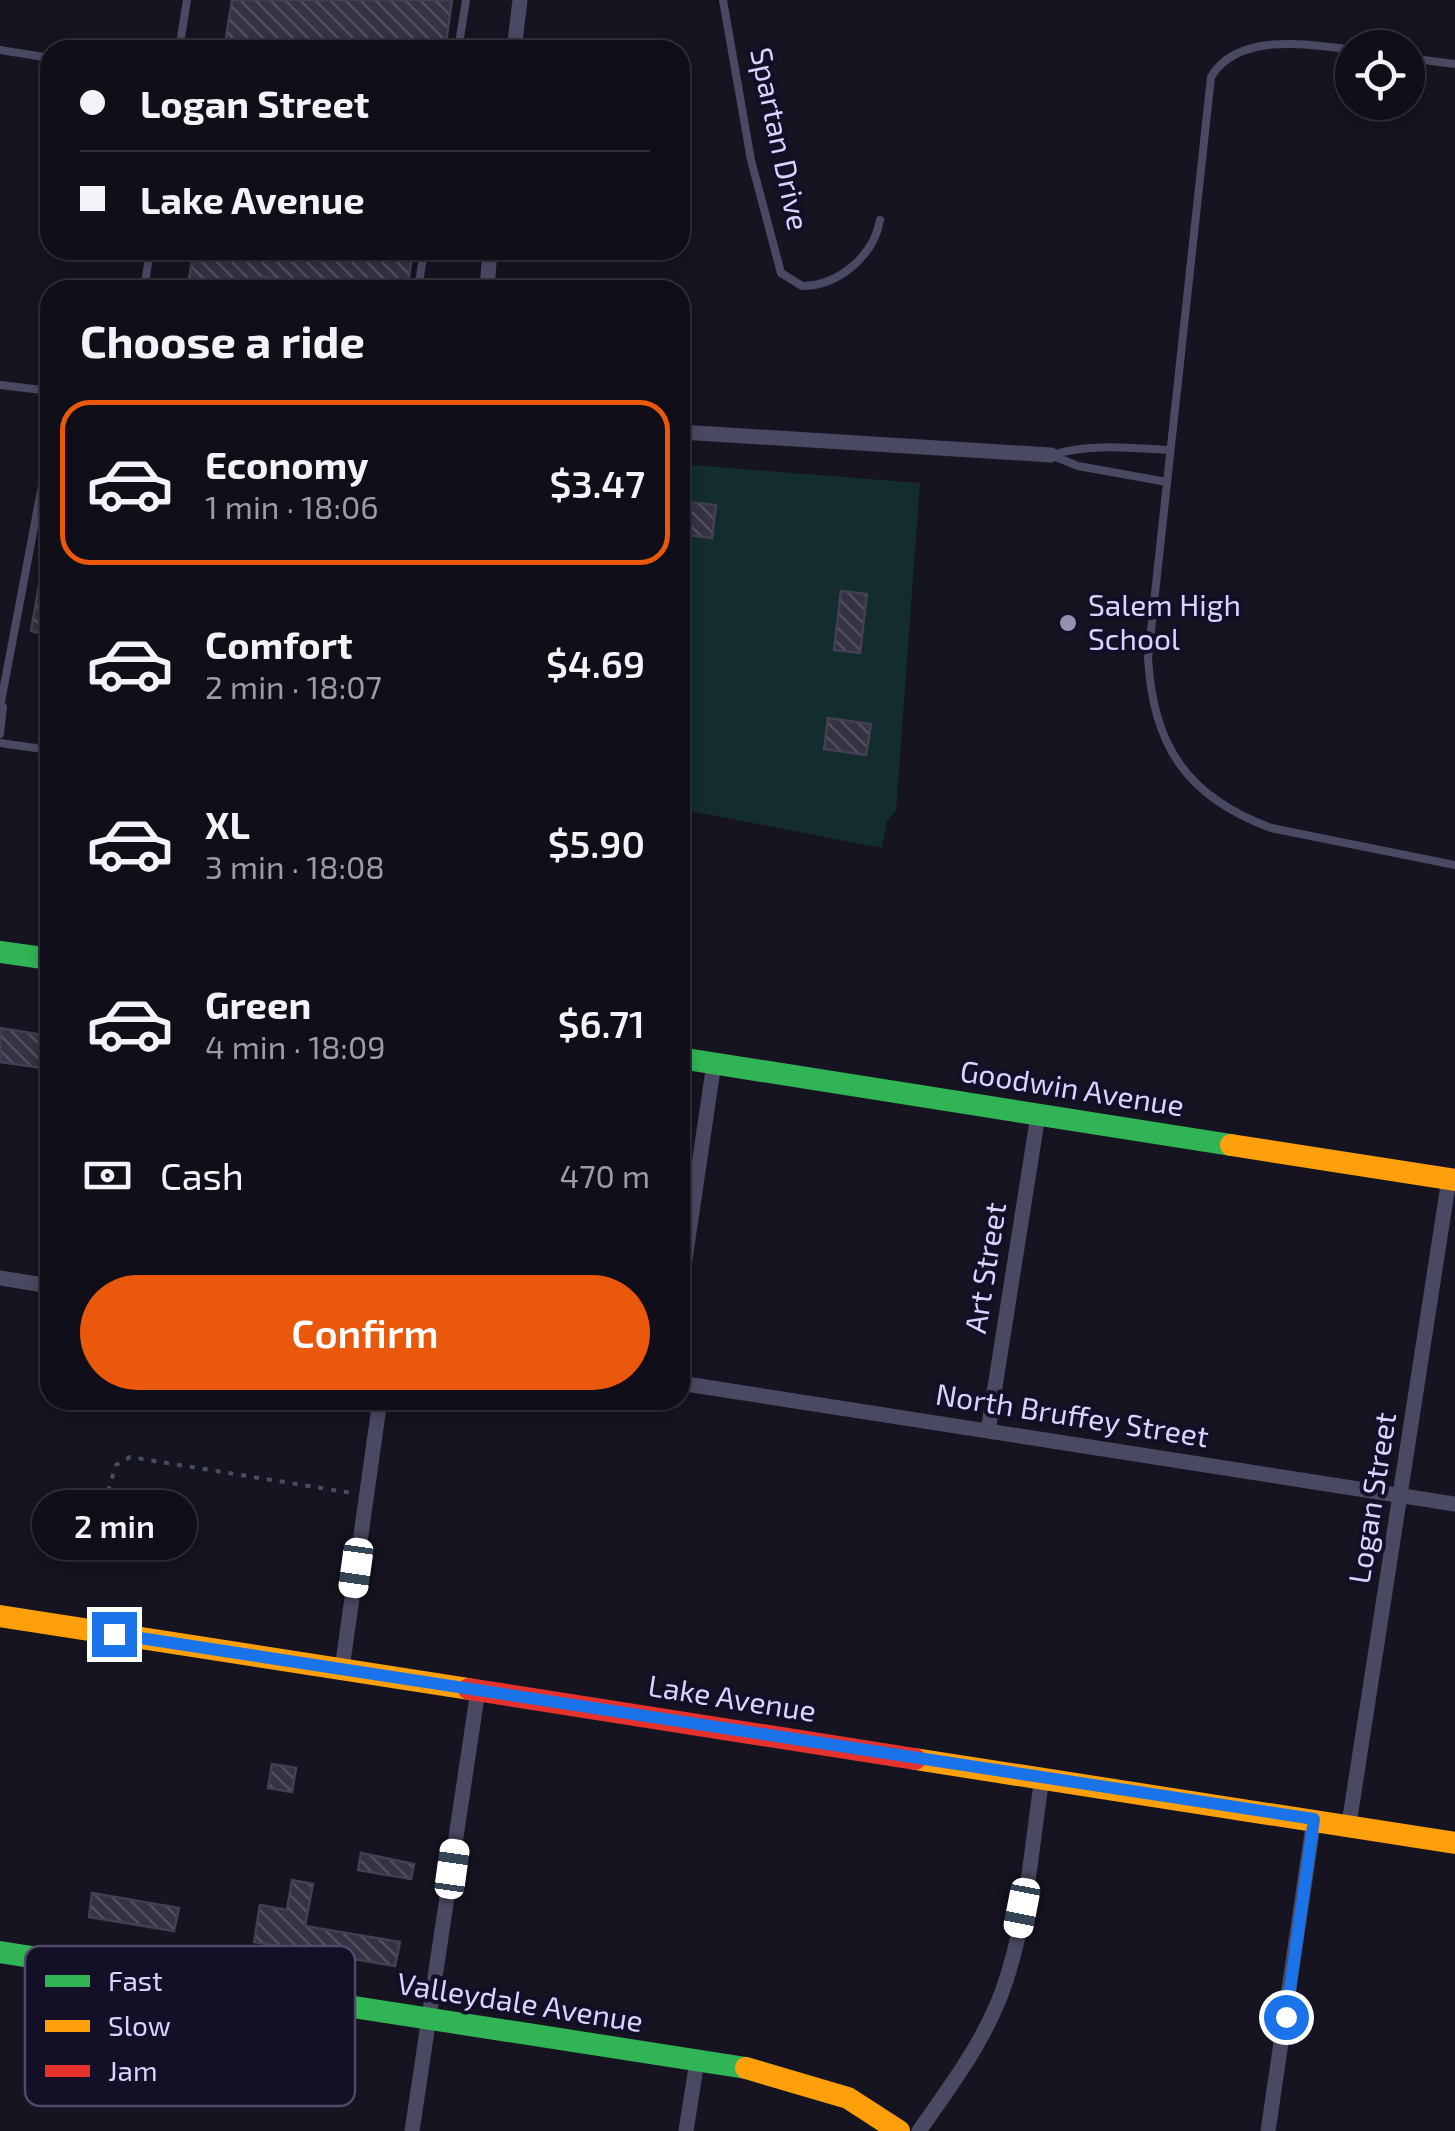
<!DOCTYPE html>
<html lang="en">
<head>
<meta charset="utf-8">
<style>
	:root { --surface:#100f19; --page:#1e1d26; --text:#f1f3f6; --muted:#9c9ca2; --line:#302f38; --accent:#ea580c }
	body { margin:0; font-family:"Exo 2",sans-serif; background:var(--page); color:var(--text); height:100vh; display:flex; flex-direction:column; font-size:38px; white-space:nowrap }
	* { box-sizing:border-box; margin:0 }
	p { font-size:32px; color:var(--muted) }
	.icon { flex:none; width:55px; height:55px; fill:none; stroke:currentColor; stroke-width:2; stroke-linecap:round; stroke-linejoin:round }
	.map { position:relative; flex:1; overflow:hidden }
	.details { position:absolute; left:40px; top:280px; width:650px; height:1130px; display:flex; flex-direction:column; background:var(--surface); border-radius:30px; box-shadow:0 5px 15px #0003,0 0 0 2px var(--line) }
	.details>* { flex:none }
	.hud { position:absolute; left:40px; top:40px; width:650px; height:220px; border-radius:30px; box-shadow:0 5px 15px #0003,0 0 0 2px var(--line); display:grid; align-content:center; height:220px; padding:0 40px; background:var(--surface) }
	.controls { position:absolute; left:1335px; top:30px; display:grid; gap:20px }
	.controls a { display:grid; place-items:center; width:90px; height:90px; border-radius:50%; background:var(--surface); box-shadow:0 5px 15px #0003,0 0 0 2px var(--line); font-size:50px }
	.end { position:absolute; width:45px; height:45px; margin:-22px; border:12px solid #1a73e8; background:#fff; box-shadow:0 0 0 5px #fff }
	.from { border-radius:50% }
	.bubble { position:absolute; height:70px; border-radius:35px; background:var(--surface); box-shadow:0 5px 15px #0003,0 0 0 2px var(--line); font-size:32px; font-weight:600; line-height:70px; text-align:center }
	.car { position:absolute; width:30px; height:60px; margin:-30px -15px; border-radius:12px; box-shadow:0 0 8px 2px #0007; background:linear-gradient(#fff 24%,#345 0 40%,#fff 0 76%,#345 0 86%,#fff 0) }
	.hud b { display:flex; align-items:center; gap:35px; height:95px; font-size:38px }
	.hud b+b { border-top:2px solid var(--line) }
	.hud i { width:25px; height:25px; background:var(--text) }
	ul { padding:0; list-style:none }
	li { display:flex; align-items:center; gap:30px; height:165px; margin:0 20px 15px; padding:0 20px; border:5px solid transparent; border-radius:30px }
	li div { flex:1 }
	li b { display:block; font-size:38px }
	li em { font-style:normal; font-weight:600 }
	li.current { border-color:var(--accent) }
	li>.icon { width:90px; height:90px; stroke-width:1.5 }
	h2 { padding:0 40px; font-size:45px; line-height:120px }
	.pay { display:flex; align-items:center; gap:25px; height:110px; padding:0 40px; font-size:38px }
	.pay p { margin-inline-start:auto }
	.button { display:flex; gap:20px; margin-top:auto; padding:20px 40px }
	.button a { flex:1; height:115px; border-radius:60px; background:var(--accent); color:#fff; font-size:40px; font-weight:600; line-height:115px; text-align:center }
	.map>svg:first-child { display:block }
	.garden { fill:#132c2d }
	.building { fill:url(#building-back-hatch); stroke:#433f54; stroke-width:2.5 }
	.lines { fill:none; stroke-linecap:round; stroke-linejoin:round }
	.path { stroke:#44505f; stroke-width:4; stroke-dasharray:5 8; stroke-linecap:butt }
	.lane { stroke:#4a4962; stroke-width:8 }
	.street { stroke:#4a4962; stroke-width:15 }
	.fast { stroke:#30b455; stroke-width:22 }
	.slow { stroke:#ff9f0a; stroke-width:22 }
	.jam { stroke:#e5322d; stroke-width:22 }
	.route { stroke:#1a73e8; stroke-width:12 }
	.poi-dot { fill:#9591b1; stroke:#130f26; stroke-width:4 }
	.labels { text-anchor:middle; stroke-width:8; stroke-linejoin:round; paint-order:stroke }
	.street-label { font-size:30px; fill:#d9d4ff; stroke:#130f26 }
	.poi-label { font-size:30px; fill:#d9d4ff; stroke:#130f26; text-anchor:start }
	.key { fill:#130f26; stroke:#4e4a67; stroke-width:2.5 }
	.key-label { font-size:28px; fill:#d9d4ff }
</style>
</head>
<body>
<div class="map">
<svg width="1455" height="2131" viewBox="0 0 1455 2131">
	<defs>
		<pattern id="building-back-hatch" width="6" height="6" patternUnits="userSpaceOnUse" patternTransform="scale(2.5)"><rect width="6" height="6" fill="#343243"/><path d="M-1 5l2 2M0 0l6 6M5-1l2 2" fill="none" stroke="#514f5f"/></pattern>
	</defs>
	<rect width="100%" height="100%" fill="#161421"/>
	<path class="garden" d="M680 464 920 483 896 811 887 821 882 848 680 809Z"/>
	<path class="building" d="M232 0H452L445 50H224Z
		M194 250H413L407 290H351L261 277 259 290H187Z
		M680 501 716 505 712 538 680 534Z
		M41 574 50 575V635L31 631Z
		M841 591 867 594 860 653 834 650Z
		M828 718 871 724 866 755 824 749Z
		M0 1028 50 1036V1069L0 1062Z
		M272 1764 296 1768 292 1792 268 1788Z
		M361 1853 414 1864 411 1879 358 1870Z
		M292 1880 313 1884 305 1926 400 1942 395 1966 254 1942 260 1905 287 1910Z
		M92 1893 179 1908 174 1931 89 1917Z"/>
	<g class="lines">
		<path class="path" d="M108 1491 116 1465 130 1457 352 1493"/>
		<path class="lane" d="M723 0 751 160 781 273 802 286C839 286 874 255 880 220
			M0 50 50 58
			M179 50 187 0
			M458 50 466 0
			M1352 50C1309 44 1237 32 1211 77L1148 658C1153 746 1187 797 1271 828L1455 865
			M1408 58 1455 64
			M144 290 150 250
			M418 290 424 250
			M0 385 50 391
			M1051 455C1090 443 1130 448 1170 450
			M1051 455 1078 466 1167 482
			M0 707 50 443
			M0 734 3 707
			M0 743 50 750"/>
		<path class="street" d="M514 50 520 0
			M487 290 490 250
			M680 432 1051 455
			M0 1278 50 1286
			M680 1293 714 1063
			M680 1383 1455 1504
			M988 1431 1038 1115
			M342 1669 380 1400
			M1349 1824 1449 1179
			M412 2131 478 1690
			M686 2131 697 2061
			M919 2131C950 2087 983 2043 1002 1992 1027 1924 1031 1849 1042 1778
			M1268 2131 1314 1819"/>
		<path class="fast" d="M0 952 50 959
			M680 1058 1231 1145
			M0 1952 746 2068"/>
		<path class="slow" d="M1231 1145 1455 1180
			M0 1616 469 1689
			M915 1759 1455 1843
			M746 2068 848 2098 899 2131"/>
		<path class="jam" d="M469 1689 915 1759"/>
	</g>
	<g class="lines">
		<path class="route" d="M114 1634 1314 1819 1286 2017"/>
	</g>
	<circle class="poi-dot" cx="1068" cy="623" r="10"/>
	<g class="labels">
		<g class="street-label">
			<text transform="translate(779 139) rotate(78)" y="10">Spartan Drive</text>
			<text transform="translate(1072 1089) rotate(9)" y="10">Goodwin Avenue</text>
			<text transform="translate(986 1268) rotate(-81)" y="10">Art Street</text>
			<text transform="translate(1072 1416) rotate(9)" y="10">North Bruffey Street</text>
			<text transform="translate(1373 1498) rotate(-81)" y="10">Logan Street</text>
			<text transform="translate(732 1699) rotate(9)" y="10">Lake Avenue</text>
			<text transform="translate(520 2003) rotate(9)" y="10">Valleydale Avenue</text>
		</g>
		<g class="poi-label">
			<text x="1088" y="616">Salem High<tspan x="1088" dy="34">School</tspan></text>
		</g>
	</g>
	<rect x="25" y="1946" width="330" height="160" rx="15" class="key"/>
	<rect x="45" y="1975" width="45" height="12" fill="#30b455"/>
	<rect x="45" y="2020" width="45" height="12" fill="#ff9f0a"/>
	<rect x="45" y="2065" width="45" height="12" fill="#e5322d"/>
	<g class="key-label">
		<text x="108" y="1991">Fast</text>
		<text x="108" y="2036">Slow</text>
		<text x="108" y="2081">Jam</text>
	</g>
</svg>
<div class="controls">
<a><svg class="icon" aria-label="locate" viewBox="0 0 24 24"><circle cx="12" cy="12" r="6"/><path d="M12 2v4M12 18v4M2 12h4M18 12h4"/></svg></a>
</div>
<i class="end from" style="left:1286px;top:2017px"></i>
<i class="end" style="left:114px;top:1634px"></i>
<div class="bubble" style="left:32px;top:1490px;width:165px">2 min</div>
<i class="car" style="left:356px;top:1568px;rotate:188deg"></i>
<i class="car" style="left:452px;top:1869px;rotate:8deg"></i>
<i class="car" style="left:1022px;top:1908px;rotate:191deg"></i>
<div class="hud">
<b><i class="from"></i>Logan Street</b>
<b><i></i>Lake Avenue</b>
</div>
<section class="details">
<h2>Choose a ride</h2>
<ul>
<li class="current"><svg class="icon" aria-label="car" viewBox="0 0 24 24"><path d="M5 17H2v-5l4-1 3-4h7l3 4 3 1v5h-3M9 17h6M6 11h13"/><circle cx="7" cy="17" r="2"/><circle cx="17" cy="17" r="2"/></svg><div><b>Economy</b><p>1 min · 18:06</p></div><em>$3.47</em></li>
<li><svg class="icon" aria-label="car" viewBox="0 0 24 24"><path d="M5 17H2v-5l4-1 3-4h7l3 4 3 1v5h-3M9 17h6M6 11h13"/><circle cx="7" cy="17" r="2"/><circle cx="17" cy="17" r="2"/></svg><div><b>Comfort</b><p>2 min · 18:07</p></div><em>$4.69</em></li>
<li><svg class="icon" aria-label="car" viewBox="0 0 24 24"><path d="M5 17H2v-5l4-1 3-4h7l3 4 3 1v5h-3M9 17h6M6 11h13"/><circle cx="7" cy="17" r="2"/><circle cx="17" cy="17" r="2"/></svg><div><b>XL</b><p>3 min · 18:08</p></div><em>$5.90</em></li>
<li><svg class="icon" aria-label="car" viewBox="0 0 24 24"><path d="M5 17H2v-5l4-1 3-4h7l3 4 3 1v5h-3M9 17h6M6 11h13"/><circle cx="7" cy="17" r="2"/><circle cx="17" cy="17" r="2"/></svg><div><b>Green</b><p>4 min · 18:09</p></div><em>$6.71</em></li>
</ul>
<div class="pay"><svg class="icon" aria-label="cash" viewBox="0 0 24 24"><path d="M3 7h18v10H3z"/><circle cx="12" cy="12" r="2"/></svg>Cash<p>470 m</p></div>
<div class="button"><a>Confirm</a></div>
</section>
</div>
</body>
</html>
